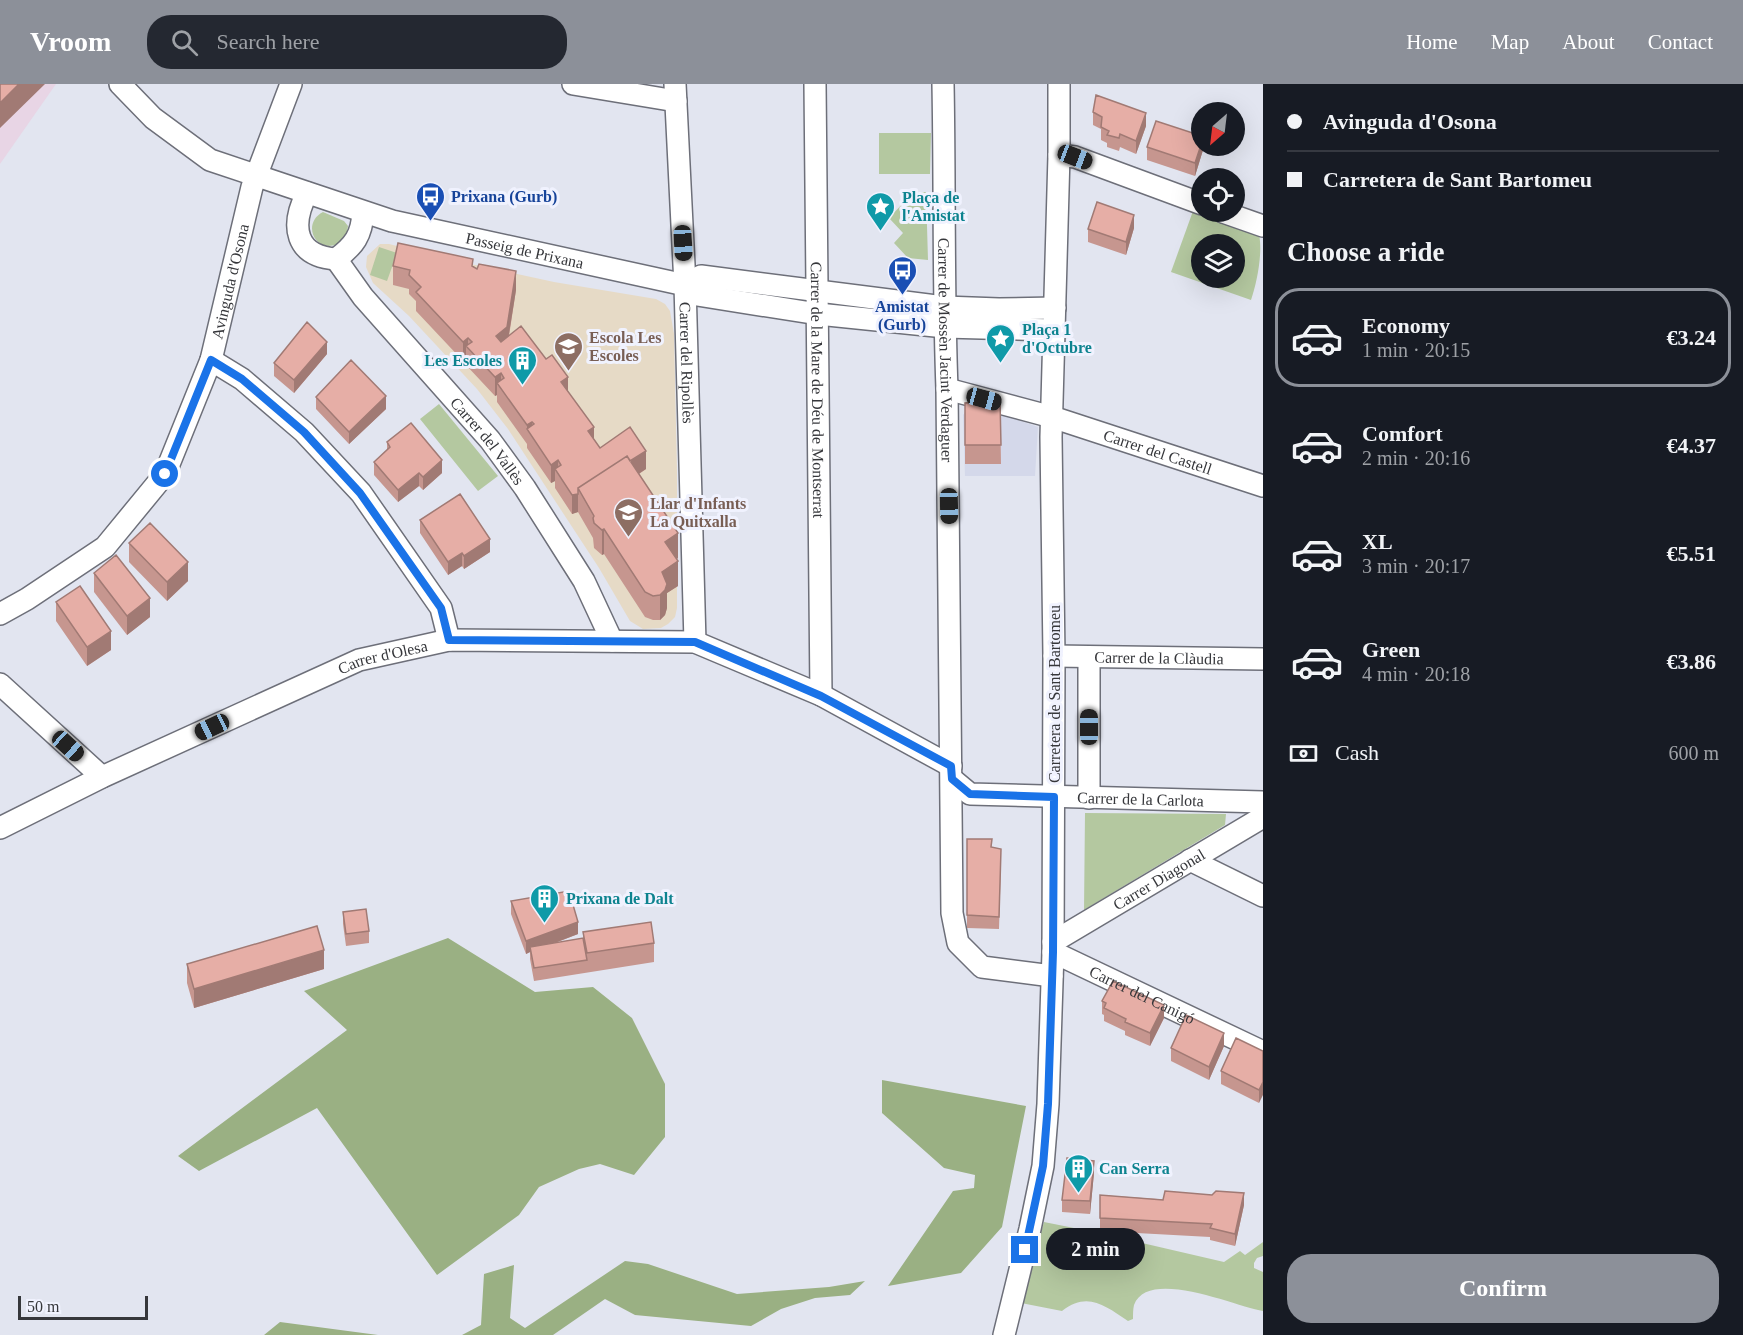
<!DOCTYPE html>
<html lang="en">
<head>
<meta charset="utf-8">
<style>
	:root { --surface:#171b24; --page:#242831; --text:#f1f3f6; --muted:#9ea1a6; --line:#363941; --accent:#8c9099 }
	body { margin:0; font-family:"Times New Roman",serif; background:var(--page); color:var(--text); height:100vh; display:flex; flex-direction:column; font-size:22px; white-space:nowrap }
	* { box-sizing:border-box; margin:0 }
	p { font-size:20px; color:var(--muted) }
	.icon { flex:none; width:33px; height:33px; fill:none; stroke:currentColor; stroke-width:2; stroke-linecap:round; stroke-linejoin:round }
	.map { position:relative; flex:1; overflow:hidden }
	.panel { display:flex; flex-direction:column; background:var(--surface); width:480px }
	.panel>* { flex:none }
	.top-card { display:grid; align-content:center; height:132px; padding:0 24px; background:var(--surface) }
	.needle { width:39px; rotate:208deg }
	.controls { position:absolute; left:1191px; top:18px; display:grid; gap:12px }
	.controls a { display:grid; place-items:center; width:54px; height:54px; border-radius:50%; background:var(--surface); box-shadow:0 6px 24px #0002; font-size:30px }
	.scale { position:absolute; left:18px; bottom:15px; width:130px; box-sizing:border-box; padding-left:6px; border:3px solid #36373b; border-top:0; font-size:16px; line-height:21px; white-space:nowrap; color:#36373b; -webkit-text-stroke:4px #f0f2fe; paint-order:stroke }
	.end { position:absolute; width:27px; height:27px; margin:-14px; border:8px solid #1a73e8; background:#fff; box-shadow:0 0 0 3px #fff }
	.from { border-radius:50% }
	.bubble { position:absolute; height:42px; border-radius:21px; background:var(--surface); box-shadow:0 6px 24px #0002; font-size:20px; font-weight:700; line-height:42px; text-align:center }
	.car { position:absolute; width:18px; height:36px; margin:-18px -9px; border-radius:8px; box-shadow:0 0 4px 2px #0007; background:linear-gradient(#222 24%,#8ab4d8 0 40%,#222 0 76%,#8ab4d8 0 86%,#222 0) }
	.top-card b { display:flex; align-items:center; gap:21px; height:57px; font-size:22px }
	.top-card b+b { border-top:2px solid var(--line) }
	.top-card i { width:15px; height:15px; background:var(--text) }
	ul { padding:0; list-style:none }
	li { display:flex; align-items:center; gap:18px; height:99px; margin:0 12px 9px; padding:0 12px; border:3px solid transparent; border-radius:24px }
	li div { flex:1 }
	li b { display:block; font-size:22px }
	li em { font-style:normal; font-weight:700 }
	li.selected { border-color:var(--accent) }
	li>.icon { width:54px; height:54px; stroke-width:1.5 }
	h2 { padding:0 24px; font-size:27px; line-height:72px }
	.pay { display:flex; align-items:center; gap:15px; height:66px; padding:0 24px; font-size:22px }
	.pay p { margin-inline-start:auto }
	.action { display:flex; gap:12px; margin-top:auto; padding:12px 24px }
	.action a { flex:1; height:69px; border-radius:24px; background:var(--accent); color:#fff; font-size:24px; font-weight:700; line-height:69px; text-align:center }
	header { display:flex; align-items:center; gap:36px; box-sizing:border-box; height:84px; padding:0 30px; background:var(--accent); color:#fff }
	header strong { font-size:28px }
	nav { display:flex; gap:33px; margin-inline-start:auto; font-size:21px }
	.search { width:420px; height:54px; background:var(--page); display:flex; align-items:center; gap:15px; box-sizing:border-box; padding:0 21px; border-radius:24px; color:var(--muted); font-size:22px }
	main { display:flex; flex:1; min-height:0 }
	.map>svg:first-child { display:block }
	.built { fill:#d4d8ea }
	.industrial { fill:#e8d5e5 }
	.education { fill:#e6dac6 }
	.green { fill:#b4c8a0; fill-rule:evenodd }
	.forest { fill:#9ab083 }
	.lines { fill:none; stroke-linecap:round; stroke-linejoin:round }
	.minor-casing { stroke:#6d6f79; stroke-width:24 }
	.minor { stroke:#fff; stroke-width:21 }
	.wall { fill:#c6968f }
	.shaded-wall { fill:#a17a74 }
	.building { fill:#e6aea6; stroke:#a17a74; stroke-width:1.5 }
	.route { stroke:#1a73e8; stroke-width:8 }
	.labels { text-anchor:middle; stroke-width:6; stroke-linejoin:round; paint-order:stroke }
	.transit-label { font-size:16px; font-weight:bold; fill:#164399; stroke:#f0f2fe; text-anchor:start }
	.culture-label { font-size:16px; font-weight:bold; fill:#0d838f; stroke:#f0f2fe; text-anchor:start }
	.street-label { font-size:16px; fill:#36373b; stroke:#f0f2fe }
	.education-label { font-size:16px; font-weight:bold; fill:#785e54; stroke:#f0f2fe; text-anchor:start }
</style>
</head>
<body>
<header>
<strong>Vroom</strong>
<div class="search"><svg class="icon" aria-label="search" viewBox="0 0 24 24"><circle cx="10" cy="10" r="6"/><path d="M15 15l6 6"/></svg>Search here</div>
<nav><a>Home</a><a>Map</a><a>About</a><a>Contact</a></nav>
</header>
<main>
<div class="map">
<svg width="1263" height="1251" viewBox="0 0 1263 1251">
	<rect width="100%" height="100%" fill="#e2e5f0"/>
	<path class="built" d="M976 321 1038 343 1035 392H965L963 331 966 327Z"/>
	<path class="industrial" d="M0 0H56L0 80Z"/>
	<path class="education" d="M380 160H389L457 177 554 198 656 215 665 220 670 227 674 250 677 387V524L675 533 668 540 661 544 643 545 630 537 599 484 508 345 477 305 409 232 373 199 366 183 367 172Z"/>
	<path class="green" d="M879 49H931L930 90H879Z
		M906 108H926L928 176 908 174 894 159 903 149 889 134 906 116Z
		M1193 127 1259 151C1263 167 1257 199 1251 216L1171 188ZM1202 160H1234V194H1202Z
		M323 128 344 137 348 142 346 154C320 178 298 141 323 128Z
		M379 163 397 169 387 197 370 191Z
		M439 320 498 392 478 407 420 335Z
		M1085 729 1226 730 1225 741 1084 826Z
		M1044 1138 1099 1149 1224 1178 1240 1167 1245 1171 1263 1158V1172L1257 1174 1254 1179V1184L1263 1188V1227C1237 1223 1148 1183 1134 1221 1133 1225 1133 1230 1133 1235L1128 1237C1105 1222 1088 1207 1062 1227L1021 1219Z"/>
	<path class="forest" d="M448 854 535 908 593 903 632 934 665 1000V1053L634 1091 600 1080 579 1085 539 1103 519 1131 437 1191 317 1024 199 1087 178 1072 347 946 304 907Z
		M882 996 1026 1022 1002 1143 961 1189 888 1202 953 1107 974 1104 975 1091 944 1084 882 1029Z
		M625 1177 648 1180 737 1210 829 1203 865 1197 850 1211 815 1214 781 1225 751 1242 635 1231 605 1215 553 1251H462L481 1241 484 1190 514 1181 510 1234 525 1244Z
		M280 1238 378 1251H264Z"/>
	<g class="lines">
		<defs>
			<g id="minor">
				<path id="s1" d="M120 0 153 34 210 76 392 137 685 201 697 211 818 230 945 243 1054 246"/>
				<path d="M573 0 676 17"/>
				<path id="s2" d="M675 0 685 201 695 558"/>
				<path id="s3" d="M815 0 821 611"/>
				<path id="s4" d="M943 0C945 102 943 203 947 305L952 829 958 859 982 883 1052 892"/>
				<path d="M1059 71 1075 73 1202 120"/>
				<path d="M307 109C290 142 295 172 336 175 354 162 362 151 363 128"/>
				<path d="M1223 128 1263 142"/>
				<path id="s5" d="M336 175 363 213 490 356 525 404 584 497 612 557"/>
				<path d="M685 201 701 192 944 223 999 225 1055 224"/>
				<path d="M211 276 242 295 304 348 361 409 441 524 449 556"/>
				<path id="s6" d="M947 305 1052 333 1263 402"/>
				<path id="s7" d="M0 530 27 515 105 463 165 390 211 276 252 103 291 0"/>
				<path id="s8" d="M1054 572 1263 575"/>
				<path d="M1089 573V714"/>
				<path d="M0 600 102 693"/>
				<path id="s9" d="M952 695 970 710 1263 718"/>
				<path id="s10" d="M0 744 102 693 359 576 449 556 695 558 821 611 951 682"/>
				<path d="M1190 776 1263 812"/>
				<path id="s11" d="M1053 858 1263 733"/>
				<path id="s12" d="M1053 868 1263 968"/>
				<path d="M1004 1251 1030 1145 1043 1082 1048 1020 1053 868 1054 572 1051 353 1059 71V0"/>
			</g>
		</defs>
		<use href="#minor" class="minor-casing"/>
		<use href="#minor" class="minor"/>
	</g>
	<path class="wall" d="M1093 28 1146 42 1136 70 1120 63 1119 67 1107 63V59L1101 56V45L1093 41Z
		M1203 62V66L1195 92 1147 76V63Z
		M1134 144 1126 171 1088 158V145Z
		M393 182 473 183 516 206 509 252 568 309 594 355 600 364 646 385 639 390 678 474 677 475 678 502 667 509V524L665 531 660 536H653L645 533 604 470 602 471 594 464 593 454 578 428 572 430 555 404V397L551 399 527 364V360L497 318V311L495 312 466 281V274L463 277 416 227V217L409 210V205L393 201Z
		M327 270 294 309 274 292V279Z
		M316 313 386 325 349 360 316 325Z
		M1000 317 1001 380H965V319Z
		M387 358 442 389 423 406 419 402 398 418 374 391V378L387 367Z
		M420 436 490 468 464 485 462 482 448 491 420 449Z
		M129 459 188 497 167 517 129 478Z
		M94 489 150 533 127 551 94 508Z
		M56 518 111 566 87 582 56 537Z
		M967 755 992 763 1001 778 999 845 967 844Z
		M511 817 578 850 555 859 583 854V848L654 859V878L534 897 530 875V868L526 870 511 830Z
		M343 828 369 847V859L346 862 343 840Z
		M187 880 324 885 194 924 187 899Z
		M1102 917 1164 934 1150 962 1125 951V947L1104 937V931L1102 930Z
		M1224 962 1209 996 1171 977V964Z
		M1263 967 1259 1019 1221 1000V987Z
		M1094 1089 1090 1130 1062 1128V1116Z
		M1100 1111 1244 1121 1235 1162 1210 1156V1153L1100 1147Z"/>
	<path class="shaded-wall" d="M19 0H45L0 44V19Z
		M1146 29V42L1136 70V57Z
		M1202 58V62H1203V66L1195 92V79Z
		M1134 131V144L1126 171V158Z
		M516 187V206L507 262 496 271V252Z
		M468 254V264L466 262V274L463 277V258Z
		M327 258V270L294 309V296Z
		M501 289V305L497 299V311L495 312V293Z
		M568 293V311L561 298Z
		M386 312V325L349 360V348Z
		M532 338V352L527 345V360V341Z
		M594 343V362L588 347Z
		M646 367V385L589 422 581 408Z
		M442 376V389L423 406V393Z
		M558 376V389L555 385V397L551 399V381Z
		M419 389V402L398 418V406Z
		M578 410V428L572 430V411Z
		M604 445V470L602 471V446Z
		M678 449V474L665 483V458Z
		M490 455V468L464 485V472Z
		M462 469V482L448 491V478Z
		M678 477V502L667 509V524L665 531 660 536V511L662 488Z
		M188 478V497L167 517V498Z
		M150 514V533L127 551V532Z
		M111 547V566L87 582V563Z
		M578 838V850L531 868 530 863V868L526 870V857Z
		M324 866V885L194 924V905Z
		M1164 921V934L1150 962V949Z
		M1224 949V962L1209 996V983Z
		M1263 998V1011L1259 1019V1006Z
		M1094 1077V1089L1090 1130V1117Z
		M1244 1109V1121L1235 1162V1150Z"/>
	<path class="building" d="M0 0H19L0 19Z
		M1096 11 1146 29 1136 57 1120 50 1119 54 1107 51 1109 47 1101 43 1102 33 1093 28Z
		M1156 37 1202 52V58L1195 79 1147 63Z
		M1097 118 1134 131 1126 158 1088 145Z
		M398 159 473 175 472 182 477 185 479 180 516 187 507 243 496 252 501 258 521 242 546 275 552 271 568 293 561 298 594 343 588 347 600 364 630 343 646 367 630 377 627 372 578 404V410L572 411 555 385 561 381 558 376 551 381 527 345 534 340 532 338 527 341 497 299 504 294 501 289 495 293 466 262 472 258 468 254 463 258 416 208 421 203 409 191 410 186 393 182Z
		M307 238 327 258 294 296 274 279Z
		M351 276 386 312 349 348 316 313Z
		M1000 317 1001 361H965V319Z
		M411 339 442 376 423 393 419 389 398 406 374 378 390 363 387 358Z
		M627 372 678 449 665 458 678 477 662 488 667 500 665 506 660 511 653 512 645 508 604 445 602 446 594 439 593 434 594 432 578 404Z
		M460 410 490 455 464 472 462 469 448 478 420 436Z
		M150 439 188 478 167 498 129 459Z
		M116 471 150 514 127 532 94 489Z
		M80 502 111 547 87 563 56 518Z
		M967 755H992L991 763 1001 765 999 833 967 831Z
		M569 807 578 838 526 857 511 817Z
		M366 825 369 847 346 850 343 828Z
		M651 838 654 859 587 869 583 848Z
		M317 842 324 866 194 905 187 880Z
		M583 854 587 876 534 884 530 863Z
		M1113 897 1164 921 1150 949 1125 938 1126 935 1104 924 1106 919 1102 917Z
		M1186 931 1224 949 1209 983 1171 964Z
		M1236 954 1263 967V998L1259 1006 1221 987Z
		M1067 1074 1094 1077 1090 1117 1062 1116Z
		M1165 1107 1212 1111 1216 1107 1244 1109 1235 1150 1210 1144 1212 1140 1100 1134V1111L1163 1116Z"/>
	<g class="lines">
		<path class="route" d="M165 390 211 276 242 295 304 348 360 409 441 524 449 556 695 558 821 612 951 682 952 695 970 710 1054 713 1053 868 1048 1020 1043 1082 1025 1166"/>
	</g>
	<defs>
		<symbol id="bus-pin" viewBox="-11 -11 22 30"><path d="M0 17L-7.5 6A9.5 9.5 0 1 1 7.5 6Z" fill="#1a4fb4" stroke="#f0f2fe"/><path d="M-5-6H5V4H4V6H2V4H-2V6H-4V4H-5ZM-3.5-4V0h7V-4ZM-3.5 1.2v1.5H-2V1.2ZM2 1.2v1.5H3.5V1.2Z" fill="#fff"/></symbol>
		<symbol id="sight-pin" viewBox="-11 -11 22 30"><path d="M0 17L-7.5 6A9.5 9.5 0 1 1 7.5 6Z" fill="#0f9aa8" stroke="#f0f2fe"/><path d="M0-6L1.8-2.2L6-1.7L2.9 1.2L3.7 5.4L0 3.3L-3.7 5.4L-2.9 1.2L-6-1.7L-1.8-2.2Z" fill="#fff"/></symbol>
		<symbol id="school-pin" viewBox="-11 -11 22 30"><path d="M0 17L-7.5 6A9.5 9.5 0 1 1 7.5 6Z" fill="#8d6e63" stroke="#f0f2fe"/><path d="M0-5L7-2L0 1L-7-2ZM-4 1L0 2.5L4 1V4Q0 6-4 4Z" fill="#fff"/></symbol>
		<symbol id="building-pin" viewBox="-11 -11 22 30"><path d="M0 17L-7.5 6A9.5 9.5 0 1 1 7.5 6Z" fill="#0f9aa8" stroke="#f0f2fe"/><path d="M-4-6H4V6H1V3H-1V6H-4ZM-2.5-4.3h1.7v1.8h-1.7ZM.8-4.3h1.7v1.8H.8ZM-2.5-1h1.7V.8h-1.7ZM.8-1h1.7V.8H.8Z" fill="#fff"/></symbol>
	</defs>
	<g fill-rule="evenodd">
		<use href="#bus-pin" x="414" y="96" width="33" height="45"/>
		<use href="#sight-pin" x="864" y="106" width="33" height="45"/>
		<use href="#bus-pin" x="886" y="170" width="33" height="45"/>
		<use href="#sight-pin" x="984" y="238" width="33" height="45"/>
		<use href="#school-pin" x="552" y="246" width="33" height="45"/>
		<use href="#building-pin" x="506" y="260" width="33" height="45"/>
		<use href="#school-pin" x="612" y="412" width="33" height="45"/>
		<use href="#building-pin" x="528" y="798" width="33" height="45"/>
		<use href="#building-pin" x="1062" y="1068" width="33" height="45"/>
	</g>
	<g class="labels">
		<g class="transit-label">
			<text x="451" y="118">Prixana (Gurb)</text>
			<text x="902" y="228" text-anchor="middle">Amistat<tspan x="902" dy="18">(Gurb)</tspan></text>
		</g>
		<g class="culture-label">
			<text x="902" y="119">Plaça de<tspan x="902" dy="18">l'Amistat</tspan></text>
			<text x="1022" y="251">Plaça 1<tspan x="1022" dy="18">d'Octubre</tspan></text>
			<text x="502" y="282" text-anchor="end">Les Escoles</text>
			<text x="566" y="820">Prixana de Dalt</text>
			<text x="1099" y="1090">Can Serra</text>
		</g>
		<g class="street-label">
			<text dy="6" stroke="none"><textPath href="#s1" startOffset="446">Passeig de Prixana</textPath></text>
			<text dy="6" stroke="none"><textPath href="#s7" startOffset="423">Avinguda d'Osona</textPath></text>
			<text dy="6" stroke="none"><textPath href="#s4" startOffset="266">Carrer de Mossèn Jacint Verdaguer</textPath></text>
			<text dy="6" stroke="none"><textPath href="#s2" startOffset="279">Carrer del Ripollès</textPath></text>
			<text dy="6" stroke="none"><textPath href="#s3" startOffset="306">Carrer de la Mare de Déu de Montserrat</textPath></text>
			<text dy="6" stroke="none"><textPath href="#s5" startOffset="237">Carrer del Vallès</textPath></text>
			<text dy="6" stroke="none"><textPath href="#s6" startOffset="220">Carrer del Castell</textPath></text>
			<text dy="6" stroke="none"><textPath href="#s8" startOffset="105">Carrer de la Clàudia</textPath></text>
			<text dy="6" stroke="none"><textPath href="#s10" startOffset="420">Carrer d'Olesa</textPath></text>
			<text transform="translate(1054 610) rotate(-90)" y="6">Carretera de Sant Bartomeu</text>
			<text dy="6" stroke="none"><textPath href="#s9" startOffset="194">Carrer de la Carlota</textPath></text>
			<text dy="6" stroke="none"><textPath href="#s11" startOffset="123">Carrer Diagonal</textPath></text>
			<text dy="6" stroke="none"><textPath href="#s12" startOffset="99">Carrer del Canigó</textPath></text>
		</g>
		<g class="education-label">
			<text x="589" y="259">Escola Les<tspan x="589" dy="18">Escoles</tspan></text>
			<text x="650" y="425">Llar d'Infants<tspan x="650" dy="18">La Quitxalla</tspan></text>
		</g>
	</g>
</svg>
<div class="controls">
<a><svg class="needle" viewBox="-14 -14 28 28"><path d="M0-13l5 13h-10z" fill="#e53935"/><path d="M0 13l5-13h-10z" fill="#9ea1a6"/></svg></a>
<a><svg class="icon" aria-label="locate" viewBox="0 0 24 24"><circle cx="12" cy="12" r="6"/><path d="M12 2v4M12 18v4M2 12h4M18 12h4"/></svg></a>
<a><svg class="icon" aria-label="layers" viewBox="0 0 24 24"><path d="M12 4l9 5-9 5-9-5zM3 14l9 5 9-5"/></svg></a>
</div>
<div class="scale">50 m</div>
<i class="end from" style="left:165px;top:390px"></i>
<i class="end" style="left:1025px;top:1166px"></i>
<div class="bubble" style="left:1046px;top:1144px;width:99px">2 min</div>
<i class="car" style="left:1075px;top:73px;rotate:111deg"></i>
<i class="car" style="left:683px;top:159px;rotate:177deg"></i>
<i class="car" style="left:984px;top:315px;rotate:105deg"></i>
<i class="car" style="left:949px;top:422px;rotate:179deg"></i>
<i class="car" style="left:212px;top:643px;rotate:245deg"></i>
<i class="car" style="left:1089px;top:643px;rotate:0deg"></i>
<i class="car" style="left:68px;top:662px;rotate:132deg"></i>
</div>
<section class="panel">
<div class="top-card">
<b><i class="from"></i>Avinguda d'Osona</b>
<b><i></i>Carretera de Sant Bartomeu</b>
</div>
<h2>Choose a ride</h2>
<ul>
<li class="selected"><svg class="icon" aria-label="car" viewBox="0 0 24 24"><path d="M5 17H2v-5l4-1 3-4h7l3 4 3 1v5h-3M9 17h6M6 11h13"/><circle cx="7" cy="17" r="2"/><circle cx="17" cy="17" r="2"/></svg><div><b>Economy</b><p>1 min · 20:15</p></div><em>€3.24</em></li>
<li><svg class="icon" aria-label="car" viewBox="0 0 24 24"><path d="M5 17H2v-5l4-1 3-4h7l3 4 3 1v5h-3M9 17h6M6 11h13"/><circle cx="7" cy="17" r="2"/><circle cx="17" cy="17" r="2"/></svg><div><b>Comfort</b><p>2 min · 20:16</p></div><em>€4.37</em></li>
<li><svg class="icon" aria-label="car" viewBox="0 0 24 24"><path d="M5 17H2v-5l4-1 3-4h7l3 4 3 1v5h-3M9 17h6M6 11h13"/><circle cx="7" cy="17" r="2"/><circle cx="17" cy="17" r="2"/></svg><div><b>XL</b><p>3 min · 20:17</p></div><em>€5.51</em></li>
<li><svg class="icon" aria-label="car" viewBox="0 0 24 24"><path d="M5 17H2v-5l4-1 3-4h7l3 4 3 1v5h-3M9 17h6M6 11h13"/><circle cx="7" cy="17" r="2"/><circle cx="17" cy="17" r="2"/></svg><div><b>Green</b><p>4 min · 20:18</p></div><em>€3.86</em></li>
</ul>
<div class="pay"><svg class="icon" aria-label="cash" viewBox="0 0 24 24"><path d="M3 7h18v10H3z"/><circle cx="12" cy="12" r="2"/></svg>Cash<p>600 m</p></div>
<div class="action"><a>Confirm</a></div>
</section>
</main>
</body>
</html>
